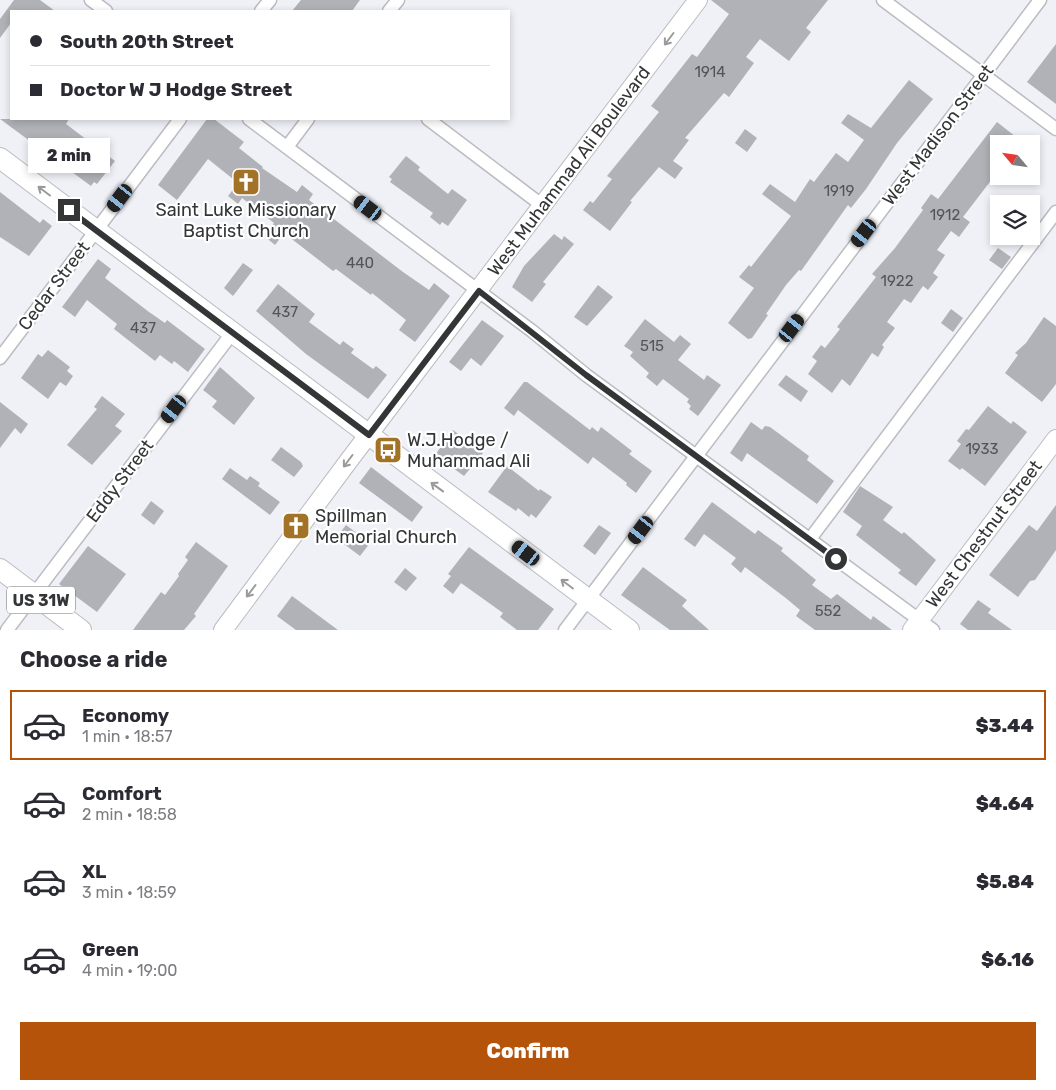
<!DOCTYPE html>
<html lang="en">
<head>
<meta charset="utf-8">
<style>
	:root { --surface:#fff; --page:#f7f7f7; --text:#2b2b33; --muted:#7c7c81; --line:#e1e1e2; --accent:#b45309 }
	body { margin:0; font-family:Rubik,sans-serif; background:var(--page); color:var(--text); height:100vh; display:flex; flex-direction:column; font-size:19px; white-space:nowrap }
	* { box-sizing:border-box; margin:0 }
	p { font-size:16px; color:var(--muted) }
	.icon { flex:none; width:28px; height:28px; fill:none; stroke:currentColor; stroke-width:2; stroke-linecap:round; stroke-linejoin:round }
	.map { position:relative; height:630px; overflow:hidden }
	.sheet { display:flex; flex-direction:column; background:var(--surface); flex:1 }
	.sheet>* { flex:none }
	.hud { position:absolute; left:10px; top:10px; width:500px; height:110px; border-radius:0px; box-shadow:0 2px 8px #0003; display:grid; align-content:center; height:110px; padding:0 20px; background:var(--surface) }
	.needle { width:32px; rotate:299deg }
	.tools { position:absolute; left:990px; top:135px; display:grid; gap:10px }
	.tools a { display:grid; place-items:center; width:50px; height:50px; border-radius:0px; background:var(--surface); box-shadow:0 2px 8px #0003; font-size:25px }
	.end { position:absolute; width:22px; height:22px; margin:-11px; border:6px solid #343537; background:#fff; box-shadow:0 0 0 2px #fff }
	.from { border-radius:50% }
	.bubble { position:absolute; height:35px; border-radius:0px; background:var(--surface); box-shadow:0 2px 8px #0003; font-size:16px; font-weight:800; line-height:35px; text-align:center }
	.car { position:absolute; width:15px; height:30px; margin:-15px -8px; border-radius:6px; box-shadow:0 0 4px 1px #0007; background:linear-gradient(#222 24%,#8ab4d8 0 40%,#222 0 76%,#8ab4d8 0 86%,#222 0) }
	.hud b { display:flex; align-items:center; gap:18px; height:48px; font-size:19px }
	.hud b+b { border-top:1px solid var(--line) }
	.hud i { width:12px; height:12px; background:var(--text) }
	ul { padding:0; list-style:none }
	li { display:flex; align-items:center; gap:15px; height:70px; margin:0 10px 8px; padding:0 10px; border:2px solid transparent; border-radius:0px }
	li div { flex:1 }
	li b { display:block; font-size:19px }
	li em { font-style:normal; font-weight:800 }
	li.selected { border-color:var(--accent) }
	li>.icon { width:45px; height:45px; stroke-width:1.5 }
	h2 { padding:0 20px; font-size:22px; line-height:60px }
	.button { display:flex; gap:10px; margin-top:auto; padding:10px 20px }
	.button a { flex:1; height:58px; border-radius:0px; background:var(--accent); color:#fff; font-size:20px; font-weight:800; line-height:58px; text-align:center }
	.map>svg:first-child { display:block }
	.building { fill:#b0b2b7 }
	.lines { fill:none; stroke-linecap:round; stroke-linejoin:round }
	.minor-casing { stroke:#bbbcc2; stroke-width:15 }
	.secondary-casing { stroke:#bbbcc2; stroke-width:20 }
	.primary-casing { stroke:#bbbcc2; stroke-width:22 }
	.minor { stroke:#fff; stroke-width:12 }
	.secondary { stroke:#fff; stroke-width:18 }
	.primary { stroke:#fff; stroke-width:20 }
	.oneway { stroke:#9a9a9b }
	.route { stroke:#343537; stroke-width:6 }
	.labels { text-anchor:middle; stroke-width:4.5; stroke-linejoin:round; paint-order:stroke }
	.number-label { font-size:15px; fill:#535457 }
	.shield { fill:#fff; stroke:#717273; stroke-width:1 }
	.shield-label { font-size:16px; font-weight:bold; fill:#343537 }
	.street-label { font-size:18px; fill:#343537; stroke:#fff }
	.poi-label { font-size:18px; fill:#343537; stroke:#fff; text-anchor:start }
</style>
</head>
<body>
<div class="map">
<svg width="1056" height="630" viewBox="0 0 1056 630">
	<rect width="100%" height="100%" fill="#eff1f7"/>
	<path class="building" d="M14 0H40L55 11H11V23L0 38V19Z
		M301 0H360L352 11H292Z
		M711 0H828L806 28 811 32 789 61 760 39 746 57 754 63 729 97 724 93 685 138 689 140 673 161 683 168 675 179 659 167 630 201 632 202 610 231 583 210 590 201 593 203 612 179 607 176 659 112 651 106 692 54 697 57 729 14Z
		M1056 44V104L1027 82Z
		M909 80 933 99 897 143 866 189 851 208 848 205 801 271 799 270 786 285 766 314 768 315 752 338 748 339 728 323 754 288 739 277 749 265 751 267 791 216 762 194 770 184 795 202 810 179 814 182 836 153 848 162 864 140 841 123 848 114 871 128Z
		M0 119H69L66 124 115 161 97 184 94 182 91 186Z
		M207 119H214L244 142 239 148 263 167 262 168 297 192 302 185 313 194 309 200 403 272 429 290 434 283 450 296 415 342 399 330 406 320 372 293 371 295 336 269 333 271 284 233 275 245 264 236 274 223 242 198 238 204 228 196 238 183 208 159 177 200 158 185Z
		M997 122 1025 144H999V170L963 217 970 222 959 237 951 231 937 250 945 255 933 273 938 277 928 290 923 286 911 303 904 299 887 322 895 328 882 345 884 347 878 357 872 353 850 386 842 379 832 393 808 374 817 361 812 357 821 345 825 348 840 329 837 327 876 277 872 274 895 248 923 210 921 208 931 194 938 199Z
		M745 129 757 138 747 152 735 143Z
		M406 156 420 167 418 170 448 194 452 189 467 200 448 226 442 222 440 225 430 217 433 213 390 182 392 179 389 177Z
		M0 192 40 223 43 219 52 226 29 256 0 237Z
		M554 234 562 240 564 236 574 244 543 282 546 284 532 302 512 287 524 266Z
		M998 248 1011 257 1002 269 989 260Z
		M98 259 111 269 105 278 149 312 165 323 167 320 205 349 188 372 174 361 172 364 160 355 155 361 114 329 117 324 87 300 75 317 62 307Z
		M243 263 253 270 233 296 224 288Z
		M278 284 315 314 309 322 340 345 343 341 354 349 351 353 373 369 376 366 387 375 368 399 306 354 256 311Z
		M598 285 613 297 587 326 574 317Z
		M951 309 963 318 953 332 941 323Z
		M1044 317 1056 326V384L1042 402 1005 373 1018 355 1015 353 1026 343Z
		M645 319 674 342 680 335 691 344 678 360 704 380 707 375 721 385 698 416 689 409 691 406 687 402 689 399 663 379 657 386 646 377 649 373 630 356 633 352 624 346Z
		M482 320 504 336 481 366 471 358 461 371 449 362Z
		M48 350 70 367 67 371 73 376 66 386 60 382 48 399 21 378 38 354 42 357Z
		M220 367 255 398 234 425 212 407 217 401 203 390Z
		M786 375 808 391 801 402 778 385Z
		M524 382H527L590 430 592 427 598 432 601 427 632 451 629 454 652 471 636 493 626 485 627 483 593 457 588 464 518 410 514 416 504 408Z
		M102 396 125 414 115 426 122 431 92 465 67 445 97 409 94 407Z
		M0 402 28 424 21 434 15 428 0 448Z
		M988 406 1011 424 1013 421 1027 432 985 486 962 468 960 470 948 461 961 444 957 441 966 429 969 430Z
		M751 422 762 430 765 426 770 427 809 456 807 460 834 481 817 504 747 453 742 462 730 453Z
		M453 430 483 453 464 476 435 455Z
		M281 447 301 462 303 466 294 477 271 460Z
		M507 466 539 491 540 489 552 497 536 518 531 514 529 517 518 508 516 511 488 492Z
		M371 467 423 507 412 522 359 483Z
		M230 468 247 480 250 476 260 483 258 486 280 502 270 515 222 479Z
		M860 486 893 507 883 520 902 534 904 532 936 560 916 586 898 573 901 570 856 535 862 526 843 512Z
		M151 501 164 511 154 525 141 515Z
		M712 502 755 534 758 530 783 548 781 551 816 580 812 585 831 599 837 594 871 620 873 616 892 630H815L796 616 800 610 787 599 745 567 741 573 731 564 736 558 704 534 695 547 684 539Z
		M1056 505V550L1035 580 1030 581 1018 597 989 575 1029 525 1037 531Z
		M346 525 370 543 360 556 336 538Z
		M599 525 611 533 595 555 583 546Z
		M196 542 228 566 194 614 196 616 184 630H133L161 592 165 595 179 576 178 574 188 560 185 557Z
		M88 546 126 574 97 612 59 584Z
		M469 547 554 609 538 630H517L500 617 503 613 461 583 453 594 443 586 451 576 448 574Z
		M643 567 687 600 682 606 709 630H670L621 595Z
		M405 568 417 578 406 591 394 582Z
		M292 596 338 630H296L277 616Z
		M978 600 991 609 988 613 1012 630H968L960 624Z"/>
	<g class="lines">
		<defs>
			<path id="minor" d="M91 0 106 11
				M883 0 1056 129
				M261 11 270 0
				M389 11 398 0
				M249 119 532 331 586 375 933 630
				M428 119 543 206
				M287 147 308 119
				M0 358 180 119
				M810 539 1056 212
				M7 630 233 332
				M565 630 1040 0"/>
			<path id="secondary" d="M223 630 350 459 698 0
				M912 630 1056 439"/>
			<path id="primary" d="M0 158 629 630
				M0 569 81 630"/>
		</defs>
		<use href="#minor" class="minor-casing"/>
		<use href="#secondary" class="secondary-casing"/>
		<use href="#primary" class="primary-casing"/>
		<use href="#minor" class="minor"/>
		<use href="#secondary" class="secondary"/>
		<use href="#primary" class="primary"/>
	</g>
	<defs><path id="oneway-shaft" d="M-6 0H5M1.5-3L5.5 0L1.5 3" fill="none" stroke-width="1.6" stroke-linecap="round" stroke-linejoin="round" transform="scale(1.25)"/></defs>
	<g class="oneway">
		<use href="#oneway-shaft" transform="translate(669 39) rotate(127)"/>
		<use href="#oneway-shaft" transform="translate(44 191) rotate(-143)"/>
		<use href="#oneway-shaft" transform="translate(348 461) rotate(127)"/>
		<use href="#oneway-shaft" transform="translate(437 487) rotate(-144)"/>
		<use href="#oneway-shaft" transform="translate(567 584) rotate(-143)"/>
		<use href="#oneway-shaft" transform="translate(251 591) rotate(127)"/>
	</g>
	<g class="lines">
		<path class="route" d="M69 210 369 435 479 291 586 375 836 559"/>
	</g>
	<defs>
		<symbol id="church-square" viewBox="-11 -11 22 22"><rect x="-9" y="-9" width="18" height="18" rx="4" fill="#a27326" stroke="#fff"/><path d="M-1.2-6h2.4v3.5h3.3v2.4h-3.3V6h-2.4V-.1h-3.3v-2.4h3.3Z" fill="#fff"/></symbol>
		<symbol id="bus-square" viewBox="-11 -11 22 22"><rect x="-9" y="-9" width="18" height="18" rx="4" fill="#a27326" stroke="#fff"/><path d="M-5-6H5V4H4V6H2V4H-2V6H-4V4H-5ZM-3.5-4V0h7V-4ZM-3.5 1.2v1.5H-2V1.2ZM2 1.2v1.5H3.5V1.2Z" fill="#fff"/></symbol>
	</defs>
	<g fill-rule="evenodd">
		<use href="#church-square" x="230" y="166" width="32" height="32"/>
		<use href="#bus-square" x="372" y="434" width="32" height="32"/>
		<use href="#church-square" x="280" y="510" width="32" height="32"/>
	</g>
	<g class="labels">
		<g class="number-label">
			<text x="710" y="77">1914</text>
			<text x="839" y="196">1919</text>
			<text x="945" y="220">1912</text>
			<text x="360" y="268">440</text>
			<text x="897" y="286">1922</text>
			<text x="285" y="317">437</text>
			<text x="143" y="333">437</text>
			<text x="652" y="351">515</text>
			<text x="982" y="454">1933</text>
			<text x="828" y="616">552</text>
		</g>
		<rect class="shield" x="7" y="586.5" width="68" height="27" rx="4"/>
		<g class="shield-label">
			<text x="41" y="606">US 31W</text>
		</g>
		<g class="street-label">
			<text transform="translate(938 135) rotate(-53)" y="6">West Madison Street</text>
			<text transform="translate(569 171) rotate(-53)" y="6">West Muhammad Ali Boulevard</text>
			<text transform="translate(54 286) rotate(-53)" y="6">Cedar Street</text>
			<text transform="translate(120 481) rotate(-53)" y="6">Eddy Street</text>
			<text transform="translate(984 534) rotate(-53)" y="6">West Chestnut Street</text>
		</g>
		<g class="poi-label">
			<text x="246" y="216" text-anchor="middle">Saint Luke Missionary<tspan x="246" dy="21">Baptist Church</tspan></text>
			<text x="407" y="446">W.J.Hodge /<tspan x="407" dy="21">Muhammad Ali</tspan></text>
			<text x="315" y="522">Spillman<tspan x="315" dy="21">Memorial Church</tspan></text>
		</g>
	</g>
</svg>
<div class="tools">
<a><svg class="needle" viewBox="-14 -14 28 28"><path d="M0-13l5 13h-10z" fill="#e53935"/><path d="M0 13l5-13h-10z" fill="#7c7c81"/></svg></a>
<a><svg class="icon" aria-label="layers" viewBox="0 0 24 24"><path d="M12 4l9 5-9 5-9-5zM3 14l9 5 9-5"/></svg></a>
</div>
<i class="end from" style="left:836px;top:559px"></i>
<i class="end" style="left:69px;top:210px"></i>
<div class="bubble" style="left:28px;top:138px;width:82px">2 min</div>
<i class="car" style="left:120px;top:198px;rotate:217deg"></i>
<i class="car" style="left:368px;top:208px;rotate:307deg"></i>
<i class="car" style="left:864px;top:233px;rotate:217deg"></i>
<i class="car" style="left:792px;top:328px;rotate:37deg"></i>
<i class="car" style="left:174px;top:409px;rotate:217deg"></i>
<i class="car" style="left:641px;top:530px;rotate:217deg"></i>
<i class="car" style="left:526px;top:553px;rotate:307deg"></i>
<div class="hud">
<b><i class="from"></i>South 20th Street</b>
<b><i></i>Doctor W J Hodge Street</b>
</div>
</div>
<section class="sheet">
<h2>Choose a ride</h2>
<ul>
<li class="selected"><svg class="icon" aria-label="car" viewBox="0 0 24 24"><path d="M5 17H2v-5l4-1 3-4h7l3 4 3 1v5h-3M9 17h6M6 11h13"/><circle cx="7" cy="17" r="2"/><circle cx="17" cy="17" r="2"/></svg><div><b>Economy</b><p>1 min · 18:57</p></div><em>$3.44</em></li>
<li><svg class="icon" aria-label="car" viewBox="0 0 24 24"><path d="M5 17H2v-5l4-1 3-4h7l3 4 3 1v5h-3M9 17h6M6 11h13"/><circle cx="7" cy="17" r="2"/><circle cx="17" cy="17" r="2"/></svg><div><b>Comfort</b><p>2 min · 18:58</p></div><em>$4.64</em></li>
<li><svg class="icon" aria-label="car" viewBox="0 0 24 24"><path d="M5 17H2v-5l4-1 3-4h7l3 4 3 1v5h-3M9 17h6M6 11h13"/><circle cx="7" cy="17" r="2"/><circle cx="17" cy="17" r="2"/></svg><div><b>XL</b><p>3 min · 18:59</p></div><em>$5.84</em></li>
<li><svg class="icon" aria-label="car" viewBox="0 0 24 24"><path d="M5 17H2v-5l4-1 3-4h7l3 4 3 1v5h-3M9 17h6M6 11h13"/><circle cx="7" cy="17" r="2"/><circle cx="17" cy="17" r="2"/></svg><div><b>Green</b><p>4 min · 19:00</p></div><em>$6.16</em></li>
</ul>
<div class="button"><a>Confirm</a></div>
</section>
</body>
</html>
